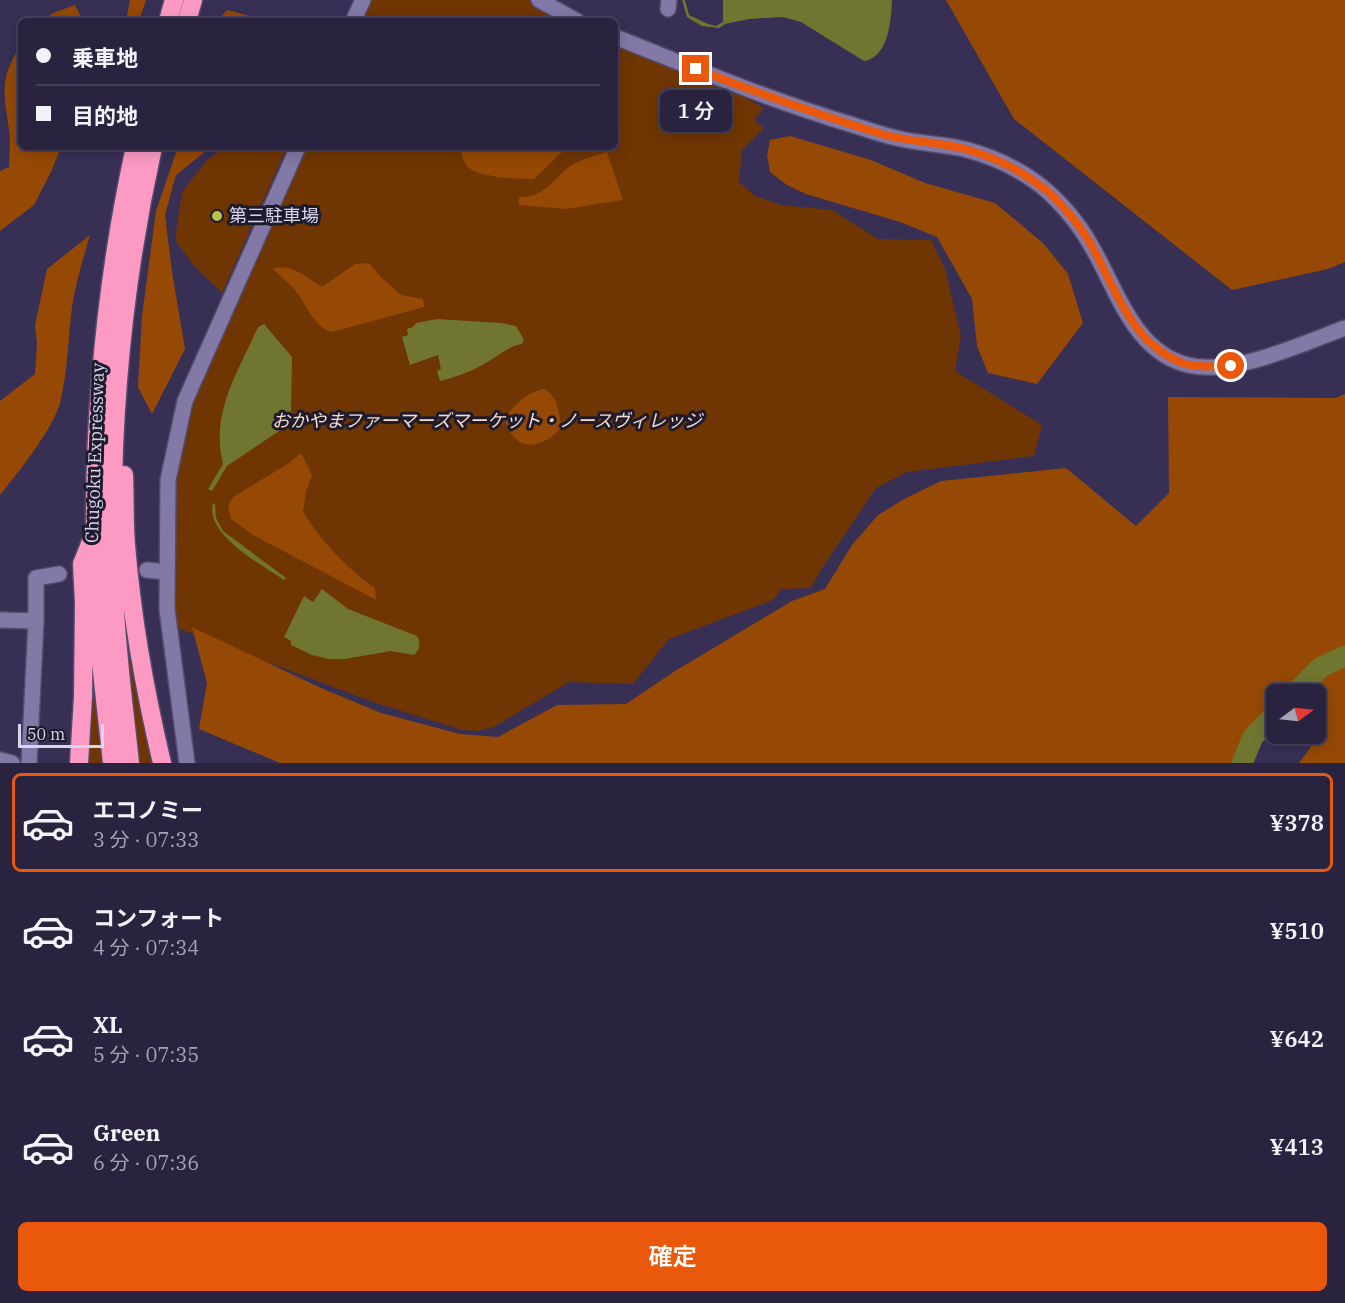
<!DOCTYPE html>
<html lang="ja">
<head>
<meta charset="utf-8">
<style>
	:root { --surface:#2a2340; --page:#322b47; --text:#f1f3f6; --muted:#a5a4b1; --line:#464059; --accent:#ea580c }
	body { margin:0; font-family:"IBM Plex Serif","Noto Sans JP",serif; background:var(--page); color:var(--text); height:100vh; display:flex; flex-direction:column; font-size:22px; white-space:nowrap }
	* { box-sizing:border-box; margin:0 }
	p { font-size:20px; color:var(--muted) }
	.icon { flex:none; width:33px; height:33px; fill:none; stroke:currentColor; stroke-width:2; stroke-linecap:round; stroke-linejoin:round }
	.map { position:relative; height:763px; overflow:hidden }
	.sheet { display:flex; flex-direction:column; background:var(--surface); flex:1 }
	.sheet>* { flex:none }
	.top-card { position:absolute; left:18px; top:18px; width:600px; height:132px; border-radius:9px; box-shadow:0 3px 15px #0003,0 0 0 2px var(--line); display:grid; align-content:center; height:132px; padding:0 18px; background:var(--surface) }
	.needle { width:39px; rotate:75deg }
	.fabs { position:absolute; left:1266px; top:684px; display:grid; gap:12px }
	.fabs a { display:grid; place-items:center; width:60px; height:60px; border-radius:9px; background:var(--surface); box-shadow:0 3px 15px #0003,0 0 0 2px var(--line); font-size:30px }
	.scale { position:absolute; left:18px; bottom:15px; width:86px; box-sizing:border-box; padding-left:6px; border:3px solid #d8d5ed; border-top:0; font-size:16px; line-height:21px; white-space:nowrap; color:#d8d5ed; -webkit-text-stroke:4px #1e1b2c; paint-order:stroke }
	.end { position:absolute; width:27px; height:27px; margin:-14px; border:8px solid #ea580c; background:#fff; box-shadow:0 0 0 3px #fff }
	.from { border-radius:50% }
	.bubble { position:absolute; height:42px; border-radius:9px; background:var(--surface); box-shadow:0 3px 15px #0003,0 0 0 2px var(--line); font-size:20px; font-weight:600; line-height:42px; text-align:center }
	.top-card b { display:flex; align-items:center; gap:21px; height:57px; font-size:22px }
	.top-card b+b { border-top:2px solid var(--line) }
	.top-card i { width:15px; height:15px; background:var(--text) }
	ul { padding:10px 0 0; list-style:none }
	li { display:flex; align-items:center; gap:18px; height:99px; margin:0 12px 9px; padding:0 6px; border:3px solid transparent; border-radius:9px }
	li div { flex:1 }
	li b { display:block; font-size:22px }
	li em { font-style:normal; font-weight:600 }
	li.current { border-color:var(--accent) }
	li>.icon { width:54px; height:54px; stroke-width:1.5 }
	.primary-button { display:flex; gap:12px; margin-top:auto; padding:12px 18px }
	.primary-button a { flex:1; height:69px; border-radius:9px; background:var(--accent); color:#fff; font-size:24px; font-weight:600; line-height:69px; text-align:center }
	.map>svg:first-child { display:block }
	.green { fill:#6f3502 }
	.forest { fill:#954904 }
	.water { fill:#707530 }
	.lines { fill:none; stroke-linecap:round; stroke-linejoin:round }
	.river { stroke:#707530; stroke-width:21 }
	.minor-casing { stroke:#544b6c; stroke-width:18 }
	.highway-casing { stroke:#544b6c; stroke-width:21 }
	.minor { stroke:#8279a6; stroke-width:15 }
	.highway { stroke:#fc9ac4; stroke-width:18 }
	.route { stroke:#ea580c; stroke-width:8 }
	.poi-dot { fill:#b8c147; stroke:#1e1b2c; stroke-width:2 }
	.labels { text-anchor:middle; stroke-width:6; stroke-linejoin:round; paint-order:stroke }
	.poi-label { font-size:18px; fill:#d8d5ed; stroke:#1e1b2c; text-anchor:start }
	.park-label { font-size:18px; font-style:italic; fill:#f7dccc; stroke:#1e1b2c }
	.street-label { font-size:18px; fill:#d8d5ed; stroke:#1e1b2c }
</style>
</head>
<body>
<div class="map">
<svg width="1345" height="763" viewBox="0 0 1345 763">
	<rect width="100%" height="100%" fill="#382f55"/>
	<path class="green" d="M370 0H529L564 21H361Z
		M615 45 737 93 764 108 754 120 764 128 742 150 739 182 755 196 781 205 832 210 878 239 931 240 945 268 961 336 955 371 1042 425 1034 456 907 472 876 488 822 568 811 588 781 589 773 600 669 639 633 684 569 682 494 727 477 731 462 730 373 702 175 627 174 490 188 415 305 147H615Z
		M224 147H287L222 293 194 266 175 240 182 192 207 160Z
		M124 596 157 763H137L123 619Z
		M91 649 105 763H86Z"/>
	<path class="forest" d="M130 0H146L139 21H126Z
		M946 0H1345V262L1328 269 1232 290 1014 119Z
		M75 5 83 21H41L53 13Z
		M227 10 254 17 260 21H217Z
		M21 44V147H61L51 172 34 205 0 231V171L9 167C9 155 11 141 9 129 3 89 0 79 21 44Z
		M790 136 871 160 925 183 995 203 1043 243 1068 274 1083 323 1037 384 988 373 977 346 972 299 937 237 900 222 806 194 787 185 770 172 767 155 770 140Z
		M178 147H211L176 175 165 215 172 272 185 349 152 414 138 387 142 316 156 211Z
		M459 147H570L564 150 534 179C518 179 476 178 466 165 463 160 461 152 459 147Z
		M607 152 623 200 566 209 519 205V197C548 198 554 175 575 163 585 158 597 155 607 152Z
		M90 235C83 259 76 282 72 307 68 338 68 371 60 403 53 429 18 473 0 495V401L35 374 37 343 35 325 47 269Z
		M369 263 382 278 401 295 423 299 424 307 332 332C313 327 307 304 294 289 288 282 280 276 273 269 289 262 309 279 322 287L355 264Z
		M544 389C558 395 560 415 561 428 550 441 528 453 514 437 509 432 507 425 505 419 511 407 530 390 544 389Z
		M1345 394V763H1299L1321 733 1328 701 1318 683 1299 686 1290 694H1276V707L1249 734 1235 763H280L199 729 207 683 192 627 321 688 381 713 460 734 498 737 557 705 626 704 675 671 792 601 825 589 852 545 878 515 906 498 941 481 1066 468 1136 526 1169 493 1168 397 1336 398Z
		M301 453 312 475 306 491 303 512C324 544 344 565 375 588L376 600 253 535 231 519 228 506 233 497 289 463Z"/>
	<path class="water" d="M682 0H685L689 15 708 24 716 26 723 22V0H892C891 20 889 57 864 61L801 22 783 17 749 19 725 24 719 28 702 26 687 17Z
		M437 319 501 323 516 326 524 340 522 344C508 346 497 357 484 364 470 372 456 377 440 381L437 371 441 369 438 355 410 365 402 337 408 335 407 329 413 327 416 323Z
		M264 324 292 357 291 411 282 429 227 466 212 491 208 489 223 464C210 413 238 372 258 327Z
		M213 503 215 504 216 518 223 531 286 578 284 580C261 564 205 535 213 503Z
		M322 589 348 609 417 636C421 643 420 650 414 655L391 651 345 659H329L312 655 291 645V641L284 637 304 596 313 602Z"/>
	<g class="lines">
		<path class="river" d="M1294 694 1321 667 1345 656
			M1242 763 1253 737 1276 713"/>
		<defs>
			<path id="minor" d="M539 0 577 21
				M668 9 669 0
				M353 21 363 0
				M615 37C694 68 772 101 853 125 869 130 885 136 901 139 922 144 944 144 964 149 987 155 1011 165 1030 178 1055 194 1079 223 1093 249 1117 290 1134 352 1188 365 1234 376 1301 344 1345 328
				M147 570 167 572
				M0 620 36 621
				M0 760 12 763
				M29 763 36 621V578L59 574
				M187 763 167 609 168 480 185 401 298 147"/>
			<path id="highway" d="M168 21 174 0
				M187 21 193 0
				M124 475C125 498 124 522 126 545 132 618 145 692 162 763
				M79 763 83 697 84 603 82 564 92 539
				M112 763C106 706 98 648 96 591 91 441 103 293 135 147
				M130 763C124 706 116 648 114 591 108 442 121 292 153 147"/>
		</defs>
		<use href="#minor" class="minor-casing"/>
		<use href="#highway" class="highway-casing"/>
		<use href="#minor" class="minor"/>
		<use href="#highway" class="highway"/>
	</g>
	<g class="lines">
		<path class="route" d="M696 69C758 93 821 116 885 135 911 142 939 142 965 149 995 157 1022 171 1046 190 1064 206 1083 229 1094 250 1118 295 1133 345 1185 364 1199 368 1217 366 1231 366"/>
	</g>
	<circle class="poi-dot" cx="217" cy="216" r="6"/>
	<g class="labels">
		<g class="poi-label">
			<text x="229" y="222">第三駐車場</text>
		</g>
		<g class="park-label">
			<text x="487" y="427">おかやまファーマーズマーケット・ノースヴィレッジ</text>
		</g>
		<g class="street-label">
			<text transform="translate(95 453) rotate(-88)" y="6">Chugoku Expressway</text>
		</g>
	</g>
</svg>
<div class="fabs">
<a><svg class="needle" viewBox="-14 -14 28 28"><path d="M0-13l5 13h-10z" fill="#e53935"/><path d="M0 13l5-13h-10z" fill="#a5a4b1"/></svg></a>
</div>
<div class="scale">50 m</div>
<i class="end from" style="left:1231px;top:366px"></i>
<i class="end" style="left:696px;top:69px"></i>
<div class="bubble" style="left:660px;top:90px;width:72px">1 分</div>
<div class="top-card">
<b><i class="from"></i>乗車地</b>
<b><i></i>目的地</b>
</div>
</div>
<section class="sheet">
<ul>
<li class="current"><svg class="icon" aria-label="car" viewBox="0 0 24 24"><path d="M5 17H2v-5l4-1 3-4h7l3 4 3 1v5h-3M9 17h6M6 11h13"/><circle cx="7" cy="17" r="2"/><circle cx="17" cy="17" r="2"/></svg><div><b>エコノミー</b><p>3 分 · 07:33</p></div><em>¥378</em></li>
<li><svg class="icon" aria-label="car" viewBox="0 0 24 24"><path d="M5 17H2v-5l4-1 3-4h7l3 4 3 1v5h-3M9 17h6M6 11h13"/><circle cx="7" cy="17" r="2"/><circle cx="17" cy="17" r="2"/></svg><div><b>コンフォート</b><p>4 分 · 07:34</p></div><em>¥510</em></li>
<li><svg class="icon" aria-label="car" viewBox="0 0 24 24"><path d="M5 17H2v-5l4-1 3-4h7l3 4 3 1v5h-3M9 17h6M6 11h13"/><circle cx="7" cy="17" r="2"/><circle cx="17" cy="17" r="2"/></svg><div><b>XL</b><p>5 分 · 07:35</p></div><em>¥642</em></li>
<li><svg class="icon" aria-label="car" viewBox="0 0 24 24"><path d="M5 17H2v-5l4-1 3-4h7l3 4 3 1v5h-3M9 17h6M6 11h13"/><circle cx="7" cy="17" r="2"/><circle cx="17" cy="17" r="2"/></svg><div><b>Green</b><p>6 分 · 07:36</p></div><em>¥413</em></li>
</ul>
<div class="primary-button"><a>確定</a></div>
</section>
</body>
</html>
